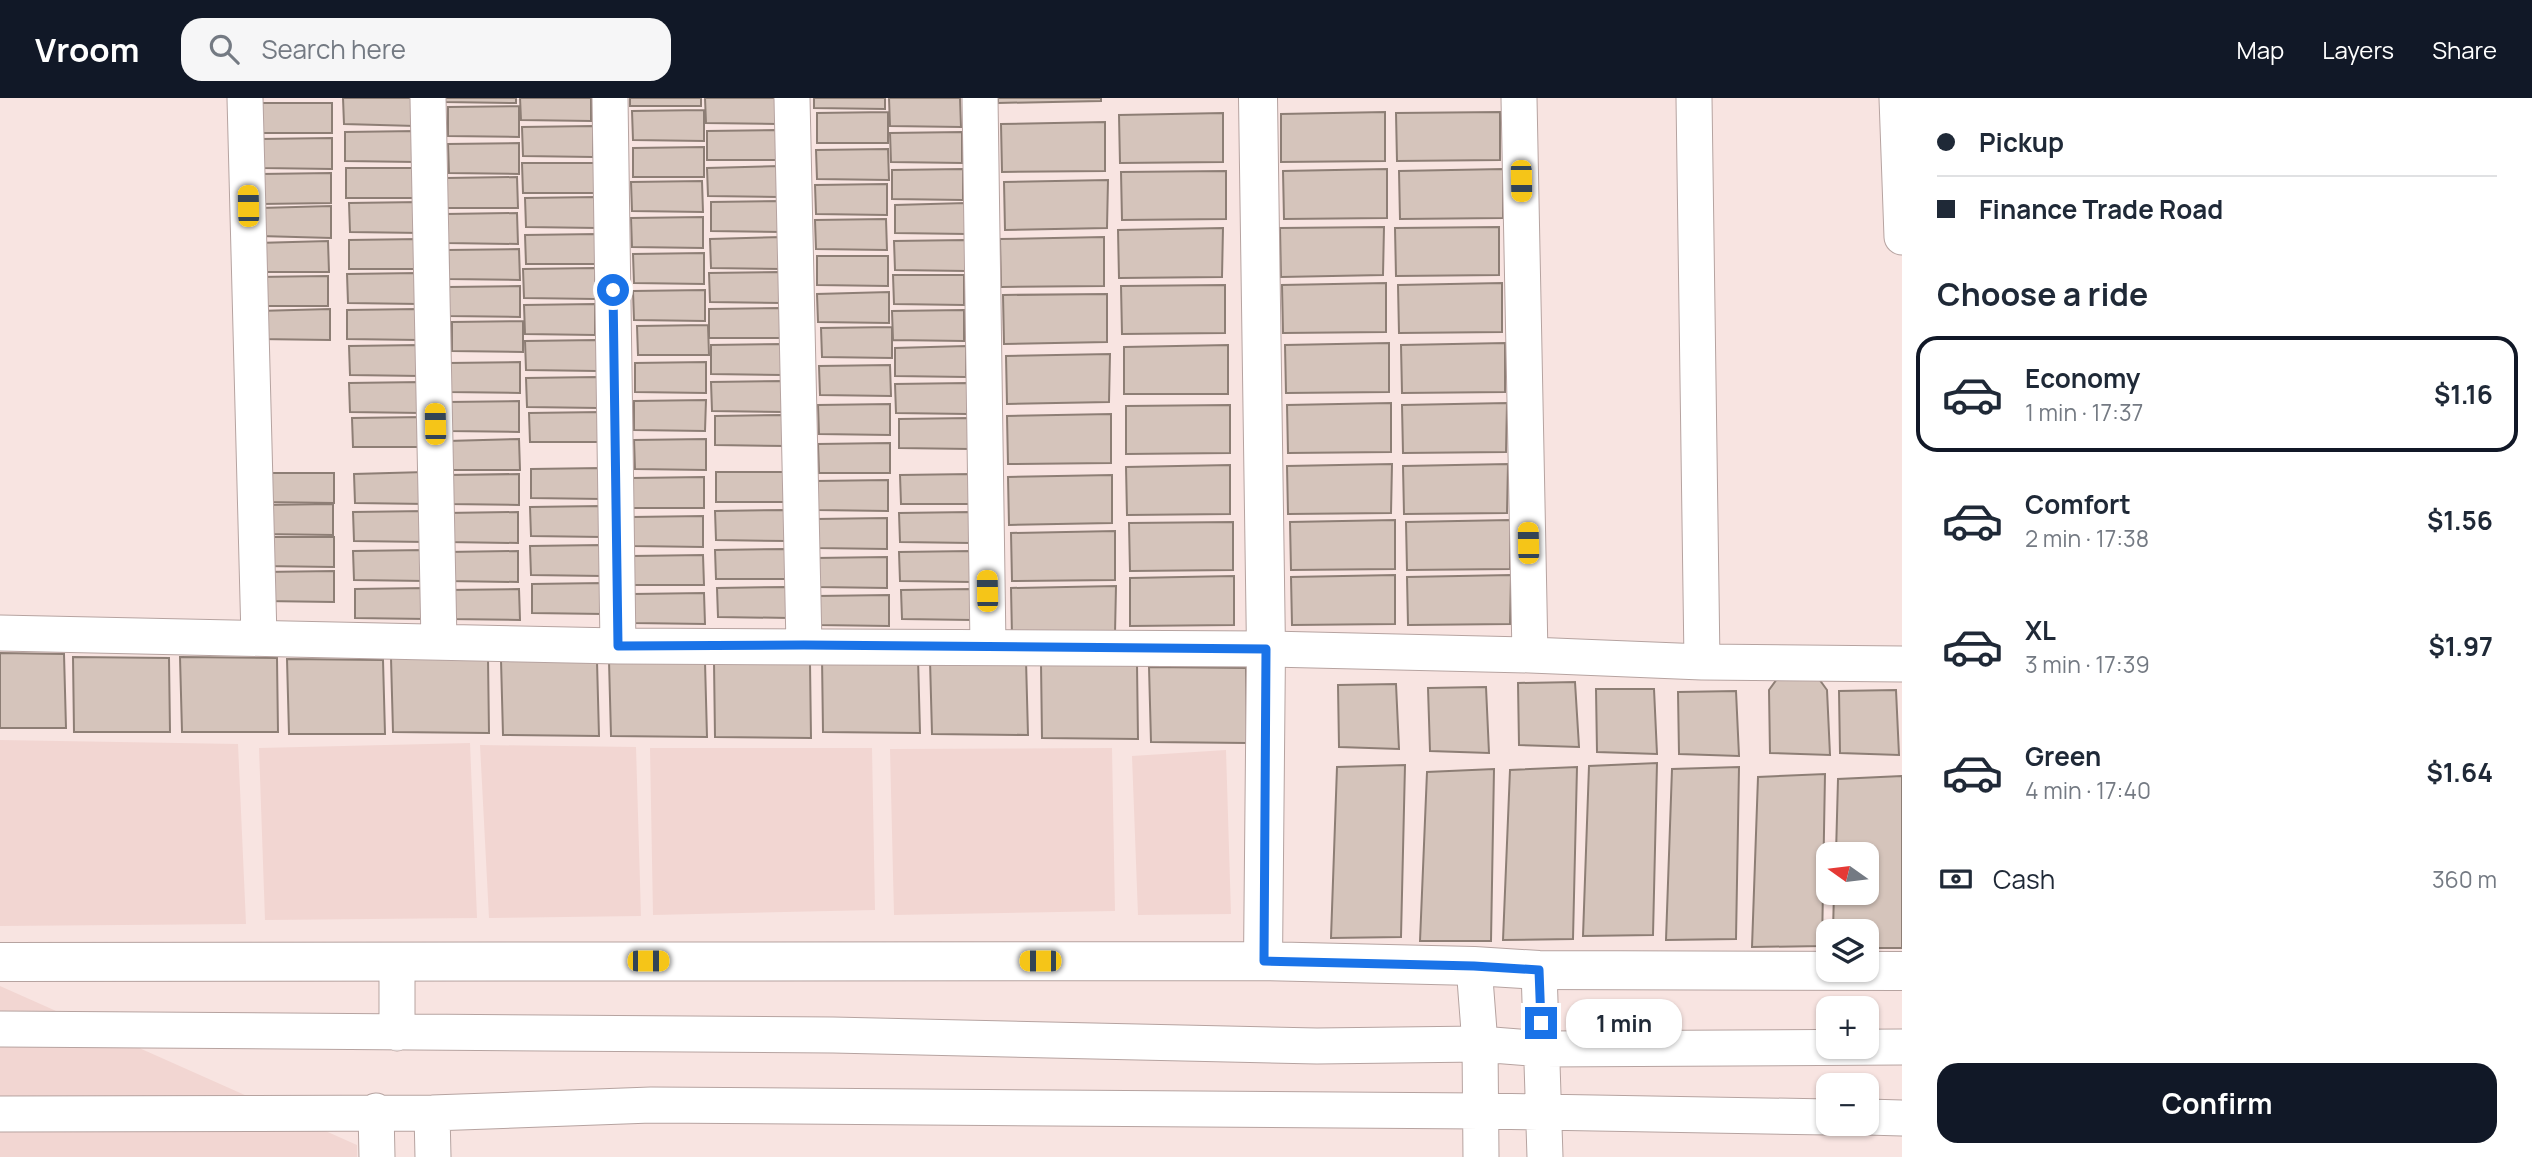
<!DOCTYPE html>
<html lang="en">
<head>
<meta charset="utf-8">
<style>
	:root { --surface:#fff; --page:#f6f6f7; --text:#1f2937; --muted:#747a83; --line:#e0e1e3; --accent:#111827 }
	body { margin:0; font-family:Manrope,sans-serif; background:var(--page); color:var(--text); height:100vh; display:flex; flex-direction:column; font-size:26px; white-space:nowrap }
	* { box-sizing:border-box; margin:0 }
	p { font-size:23px; color:var(--muted) }
	.icon { flex:none; width:38px; height:38px; fill:none; stroke:currentColor; stroke-width:2; stroke-linecap:round; stroke-linejoin:round }
	.map { position:relative; flex:1; overflow:hidden }
	.details { display:flex; flex-direction:column; background:var(--surface); width:630px }
	.details>* { flex:none }
	.top-card { display:grid; align-content:center; height:154px; padding:0 35px; background:var(--surface) }
	.needle { width:46px; rotate:284deg }
	.buttons { position:absolute; left:1816px; top:744px; display:grid; gap:14px }
	.buttons a { display:grid; place-items:center; width:63px; height:63px; border-radius:14px; background:var(--surface); box-shadow:0 2px 5px #0004; font-size:35px }
	.end { position:absolute; width:32px; height:32px; margin:-16px; border:9px solid #1a73e8; background:#fff; box-shadow:0 0 0 4px #fff }
	.from { border-radius:50% }
	.bubble { position:absolute; height:49px; border-radius:21px; background:var(--surface); box-shadow:0 2px 5px #0004; font-size:23px; font-weight:700; line-height:49px; text-align:center }
	.car { position:absolute; width:21px; height:42px; margin:-21px -10px; border-radius:9px; box-shadow:0 0 5px 2px #0007; background:linear-gradient(#f5c518 24%,#345 0 40%,#f5c518 0 76%,#345 0 86%,#f5c518 0) }
	.top-card b { display:flex; align-items:center; gap:24px; height:66px; font-size:26px }
	.top-card b+b { border-top:2px solid var(--line) }
	.top-card i { width:18px; height:18px; background:var(--text) }
	ul { padding:0; list-style:none }
	li { display:flex; align-items:center; gap:21px; height:116px; margin:0 14px 10px; padding:0 21px; border:4px solid transparent; border-radius:21px }
	li div { flex:1 }
	li b { display:block; font-size:26px }
	li em { font-style:normal; font-weight:700 }
	li.current { border-color:var(--accent) }
	li>.icon { width:63px; height:63px; stroke-width:1.5 }
	h2 { padding:0 35px; font-size:32px; line-height:84px }
	.pay { display:flex; align-items:center; gap:18px; height:77px; padding:0 35px; font-size:26px }
	.pay p { margin-inline-start:auto }
	.button { display:flex; gap:14px; margin-top:auto; padding:14px 35px }
	.button a { flex:1; height:80px; border-radius:21px; background:var(--accent); color:#fff; font-size:28px; font-weight:700; line-height:80px; text-align:center }
	header { display:flex; align-items:center; gap:42px; box-sizing:border-box; height:98px; padding:0 35px; background:var(--accent); color:#fff }
	header strong { font-size:33px }
	nav { display:flex; gap:38px; margin-inline-start:auto; font-size:24px }
	.search { width:490px; height:63px; background:var(--page); display:flex; align-items:center; gap:18px; box-sizing:border-box; padding:0 24px; border-radius:21px; color:var(--muted); font-size:26px }
	main { display:flex; flex:1; min-height:0 }
	.map>svg:first-child { display:block }
	.built { fill:#f2d6d2 }
	.building { fill:#d5c4bb; stroke:#8d7e75; stroke-width:2 }
	.lines { fill:none; stroke-linecap:round; stroke-linejoin:round }
	.minor-casing { stroke:#b6a3a0; stroke-width:37 }
	.tertiary-casing { stroke:#b6a3a0; stroke-width:40 }
	.minor { stroke:#fff; stroke-width:35 }
	.tertiary { stroke:#fff; stroke-width:38 }
	.route { stroke:#1a73e8; stroke-width:9 }
</style>
</head>
<body>
<header>
<strong>Vroom</strong>
<div class="search"><svg class="icon" aria-label="search" viewBox="0 0 24 24"><circle cx="10" cy="10" r="6"/><path d="M15 15l6 6"/></svg>Search here</div>
<nav><a>Map</a><a>Layers</a><a>Share</a></nav>
</header>
<main>
<div class="map">
<svg width="1902" height="1059" viewBox="0 0 1902 1059">
	<rect width="100%" height="100%" fill="#f8e4e1"/>
	<path class="built" d="M0 642 238 646 246 826 0 828Z
		M470 645 477 820 265 822 259 650Z
		M480 647 636 649 641 818 489 820Z
		M650 650H872L875 812 653 817Z
		M1112 650 1115 813 894 817 890 651Z
		M1226 652 1231 816 1138 817 1132 658Z
		M0 888 357 1047V1059H0Z"/>
	<path class="building" d="M343 0H415V28L344 26Z
		M445 0H516V5L445 4Z
		M520 0H591V23L521 22Z
		M630 0H701V8H630Z
		M705 0H776L777 26 706 25Z
		M814 0H885V11L814 10Z
		M889 0H960L961 29 890 28Z
		M998 0H1101V3L998 5Z
		M260 5H332V35H261Z
		M519 8V39L448 38V9Z
		M704 12V43L633 42 632 13Z
		M888 14V45H817V15Z
		M1385 14V63L1281 64V16Z
		M1500 14V62L1397 63 1396 15Z
		M1223 15V64L1120 65 1119 17Z
		M1105 24V73L1002 74 1001 26Z
		M593 28V59L523 58 522 29Z
		M778 32V62H707V33Z
		M416 33V64L345 63V34Z
		M962 34V65L891 64 890 35Z
		M332 40V71L262 70 261 41Z
		M519 45V76L449 75 448 46Z
		M704 49V79H633V50Z
		M888 51 889 82 817 81 816 52Z
		M522 65H594V95H523Z
		M779 68V99L708 98 707 70Z
		M346 70H417V100H346Z
		M963 71V102L892 101V72Z
		M1387 71V120L1284 121 1283 73Z
		M1503 71V120L1400 121 1399 73Z
		M1226 73V121L1122 122 1121 74Z
		M331 75V105L261 106V76Z
		M517 79 518 110H446V80Z
		M1108 82 1107 130 1005 132 1004 84Z
		M702 83 703 114 632 113 631 84Z
		M887 86V117L816 116 815 87Z
		M597 99V130L526 129 525 100Z
		M782 103V134L711 133V104Z
		M420 104 421 135 350 134 349 105Z
		M966 105V136L895 135V107Z
		M331 108V140L260 138V110Z
		M517 115 518 146 447 145 446 116Z
		M703 119V150L632 149 631 120Z
		M886 121 887 152 816 151 815 122Z
		M1384 129 1383 177 1281 179 1280 130Z
		M1499 129V177L1396 178 1395 130Z
		M1223 130 1222 179 1119 180 1118 132Z
		M597 136V166H526L525 137Z
		M782 139V171L711 170 710 141Z
		M1104 139V188L1001 189 1000 141Z
		M420 141V171H349V142Z
		M966 142V173L895 172 894 143Z
		M328 143 329 174H258L257 145Z
		M519 151 520 182 449 181 448 152Z
		M704 155V186L634 185 633 156Z
		M817 158H888V188L817 187Z
		M595 170V201L524 200 523 171Z
		M780 174 781 205 710 204 709 175Z
		M418 175 419 206 348 205 347 176Z
		M893 177H964V207L894 206Z
		M328 178V208H258L257 179Z
		M1386 185V234L1283 235 1282 187Z
		M1502 185V234L1399 235 1398 187Z
		M1225 187V235L1122 236 1121 188Z
		M520 188V219L449 218V189Z
		M705 192V223L634 222 633 193Z
		M889 194V225L818 224 817 196Z
		M1107 196V244L1004 246 1003 197Z
		M595 206V237L525 236 524 207Z
		M780 210V240H709V211Z
		M330 211V242L259 241 258 213Z
		M418 211V242L347 241V212Z
		M964 212V243L893 242 892 213Z
		M523 223V254L452 253V224Z
		M708 227 709 257H638L637 228Z
		M892 229V260L822 259 821 230Z
		M597 242V273L526 272 525 243Z
		M1389 245V294L1286 295 1285 247Z
		M1505 245V294L1402 295 1401 247Z
		M782 246V277L711 276V247Z
		M420 247V278L350 277 349 248Z
		M1228 247V296H1124V249Z
		M966 248V279L895 278V250Z
		M1110 256 1109 304 1007 306 1006 258Z
		M520 264V295L449 294V265Z
		M706 264V295L635 294V265Z
		M890 267 891 298 820 297 819 268Z
		M597 279 598 310 527 309 526 280Z
		M783 283V314L712 313 711 284Z
		M421 284V315L350 314 349 285Z
		M967 285V316L896 315 895 286Z
		M706 302 705 333 634 332V303Z
		M519 303V334L449 333 448 304Z
		M1391 305V354L1288 355 1287 307Z
		M1507 305 1506 354 1403 355 1402 307Z
		M890 306V337L819 336 818 307Z
		M1230 307V355L1126 356V308Z
		M601 314V344H530L529 315Z
		M1111 316V365L1008 366 1007 318Z
		M786 317V348L715 347V318Z
		M424 319V349H353L352 320Z
		M970 320V351L899 350V321Z
		M519 341 520 372H449L448 343Z
		M706 341V372L635 371 634 342Z
		M890 345V375H819L818 346Z
		M1392 366 1391 415 1288 416 1287 368Z
		M1508 366 1507 415 1404 416 1403 368Z
		M1230 367V416L1127 417 1126 369Z
		M602 370V401L531 400V371Z
		M425 374 426 406 355 405 354 376Z
		M716 374H787L788 404H716Z
		M263 375H334V405L263 404Z
		M519 376V407L448 406 447 377Z
		M971 376V406H901L900 377Z
		M1112 377V425L1009 427 1008 379Z
		M704 379V410H633L632 380Z
		M888 382V413L817 412 816 383Z
		M333 406V437L262 436V407Z
		M601 408 602 439 531 438 530 409Z
		M787 412V443L716 442 715 413Z
		M425 413V444L354 443 353 414Z
		M518 414V445L447 444 446 415Z
		M970 414 971 445 900 444 899 415Z
		M703 418V449L633 448 632 419Z
		M887 420V451L816 450V421Z
		M1395 422V471L1291 472 1290 424Z
		M1510 422V471L1407 472 1406 424Z
		M1233 424V472L1130 473 1129 425Z
		M1115 433V482L1012 483 1011 435Z
		M262 439H334V469L263 468Z
		M601 447 602 478 531 477 530 448Z
		M787 451V481H716L715 452Z
		M425 452V483L354 482 353 453Z
		M518 453V484L447 483V454Z
		M971 453V484L900 483 899 454Z
		M703 457 704 487H633L632 458Z
		M887 459V490L817 489 816 460Z
		M334 473V504L264 503 263 474Z
		M1395 477V526L1292 527 1291 479Z
		M1511 477 1510 526 1408 527 1407 479Z
		M1234 478V527L1130 528V480Z
		M603 485V516L532 515V486Z
		M1116 488 1115 536 1012 538 1011 490Z
		M788 489 789 520 718 519 717 490Z
		M426 490V521L355 520V491Z
		M519 491 520 522 449 521 448 492Z
		M972 491V522L902 521 901 492Z
		M704 495 705 526 634 525 633 496Z
		M889 497V528L818 527 817 498Z
		M1798 552 1827 592 1830 657 1770 655 1769 592Z
		M0 555 64 556 66 630H0Z
		M73 559 169 560 170 634H74Z
		M180 559 277 560 278 634H182Z
		M822 559 918 560 920 635 823 634Z
		M391 560H488L489 635 393 634Z
		M287 561 383 562 385 636H289Z
		M501 562 597 563 599 638 503 637Z
		M930 562H1026L1028 637 932 636Z
		M609 563 705 564 707 639 611 638Z
		M714 564 810 565 811 640 715 639Z
		M1041 565 1137 566 1138 641 1042 640Z
		M1149 569 1246 570 1247 645 1151 644Z
		M1575 584 1579 649 1519 647 1518 585Z
		M1396 586 1399 651 1339 649 1338 587Z
		M1486 589 1489 655 1430 653 1428 590Z
		M1596 591H1654L1657 656 1597 654Z
		M1896 592 1899 657 1840 655 1839 593Z
		M1736 593 1739 658 1679 656 1678 594Z
		M1657 665 1653 837 1583 838 1589 668Z
		M1405 667 1401 839 1331 840 1337 669Z
		M1577 669 1573 841 1503 842 1510 672Z
		M1739 669 1736 841 1666 842 1672 671Z
		M1494 671 1491 843H1420L1427 674Z
		M1825 676 1822 848 1752 849 1758 679Z
		M1902 678V850H1867V833H1833L1834 794H1867V756H1836L1838 681Z"/>
	<g class="lines">
		<defs>
			<path id="minor" d="M245 0 259 540
				M428 0 439 544
				M610 0 618 548
				M792 0 804 547
				M980 0 988 548
				M1519 0 1530 557
				M1694 0 1702 564
				M1897 0 1902 139
				M0 535 618 548 1266 551 1530 557 1702 564 1902 566
				M397 864V935
				M1474 868 1480 946 1481 1059
				M1539 872 1545 1059
				M1 931 833 937 1317 948 1480 946 1543 951 1902 949
				M376 1013 377 1059
				M432 1015 433 1059
				M0 1016 432 1015 651 1007 1480 1013 1829 1019
				M1867 1019 1902 1020"/>
			<path id="tertiary" d="M1258 0 1266 551 1263 863
				M0 864 1263 863 1474 868 1539 872 1902 873"/>
		</defs>
		<use href="#minor" class="minor-casing"/>
		<use href="#tertiary" class="tertiary-casing"/>
		<use href="#minor" class="minor"/>
		<use href="#tertiary" class="tertiary"/>
	</g>
	<g class="lines">
		<path class="route" d="M613 192 618 548 804 547 1266 551 1264 863 1474 868 1539 872 1541 925"/>
	</g>
</svg>
<div class="buttons">
<a><svg class="needle" viewBox="-14 -14 28 28"><path d="M0-13l5 13h-10z" fill="#e53935"/><path d="M0 13l5-13h-10z" fill="#747a83"/></svg></a>
<a><svg class="icon" aria-label="layers" viewBox="0 0 24 24"><path d="M12 4l9 5-9 5-9-5zM3 14l9 5 9-5"/></svg></a>
<a>+</a>
<a>−</a>
</div>
<i class="end from" style="left:613px;top:192px"></i>
<i class="end" style="left:1541px;top:925px"></i>
<div class="bubble" style="left:1566px;top:901px;width:116px">1 min</div>
<i class="car" style="left:1521px;top:83px;rotate:179deg"></i>
<i class="car" style="left:248px;top:108px;rotate:359deg"></i>
<i class="car" style="left:435px;top:326px;rotate:359deg"></i>
<i class="car" style="left:1528px;top:445px;rotate:359deg"></i>
<i class="car" style="left:987px;top:493px;rotate:359deg"></i>
<i class="car" style="left:648px;top:863px;rotate:90deg"></i>
<i class="car" style="left:1040px;top:863px;rotate:270deg"></i>
</div>
<section class="details">
<div class="top-card">
<b><i class="from"></i>Pickup</b>
<b><i></i>Finance Trade Road</b>
</div>
<h2>Choose a ride</h2>
<ul>
<li class="current"><svg class="icon" aria-label="car" viewBox="0 0 24 24"><path d="M5 17H2v-5l4-1 3-4h7l3 4 3 1v5h-3M9 17h6M6 11h13"/><circle cx="7" cy="17" r="2"/><circle cx="17" cy="17" r="2"/></svg><div><b>Economy</b><p>1 min · 17:37</p></div><em>$1.16</em></li>
<li><svg class="icon" aria-label="car" viewBox="0 0 24 24"><path d="M5 17H2v-5l4-1 3-4h7l3 4 3 1v5h-3M9 17h6M6 11h13"/><circle cx="7" cy="17" r="2"/><circle cx="17" cy="17" r="2"/></svg><div><b>Comfort</b><p>2 min · 17:38</p></div><em>$1.56</em></li>
<li><svg class="icon" aria-label="car" viewBox="0 0 24 24"><path d="M5 17H2v-5l4-1 3-4h7l3 4 3 1v5h-3M9 17h6M6 11h13"/><circle cx="7" cy="17" r="2"/><circle cx="17" cy="17" r="2"/></svg><div><b>XL</b><p>3 min · 17:39</p></div><em>$1.97</em></li>
<li><svg class="icon" aria-label="car" viewBox="0 0 24 24"><path d="M5 17H2v-5l4-1 3-4h7l3 4 3 1v5h-3M9 17h6M6 11h13"/><circle cx="7" cy="17" r="2"/><circle cx="17" cy="17" r="2"/></svg><div><b>Green</b><p>4 min · 17:40</p></div><em>$1.64</em></li>
</ul>
<div class="pay"><svg class="icon" aria-label="cash" viewBox="0 0 24 24"><path d="M3 7h18v10H3z"/><circle cx="12" cy="12" r="2"/></svg>Cash<p>360 m</p></div>
<div class="button"><a>Confirm</a></div>
</section>
</main>
</body>
</html>
